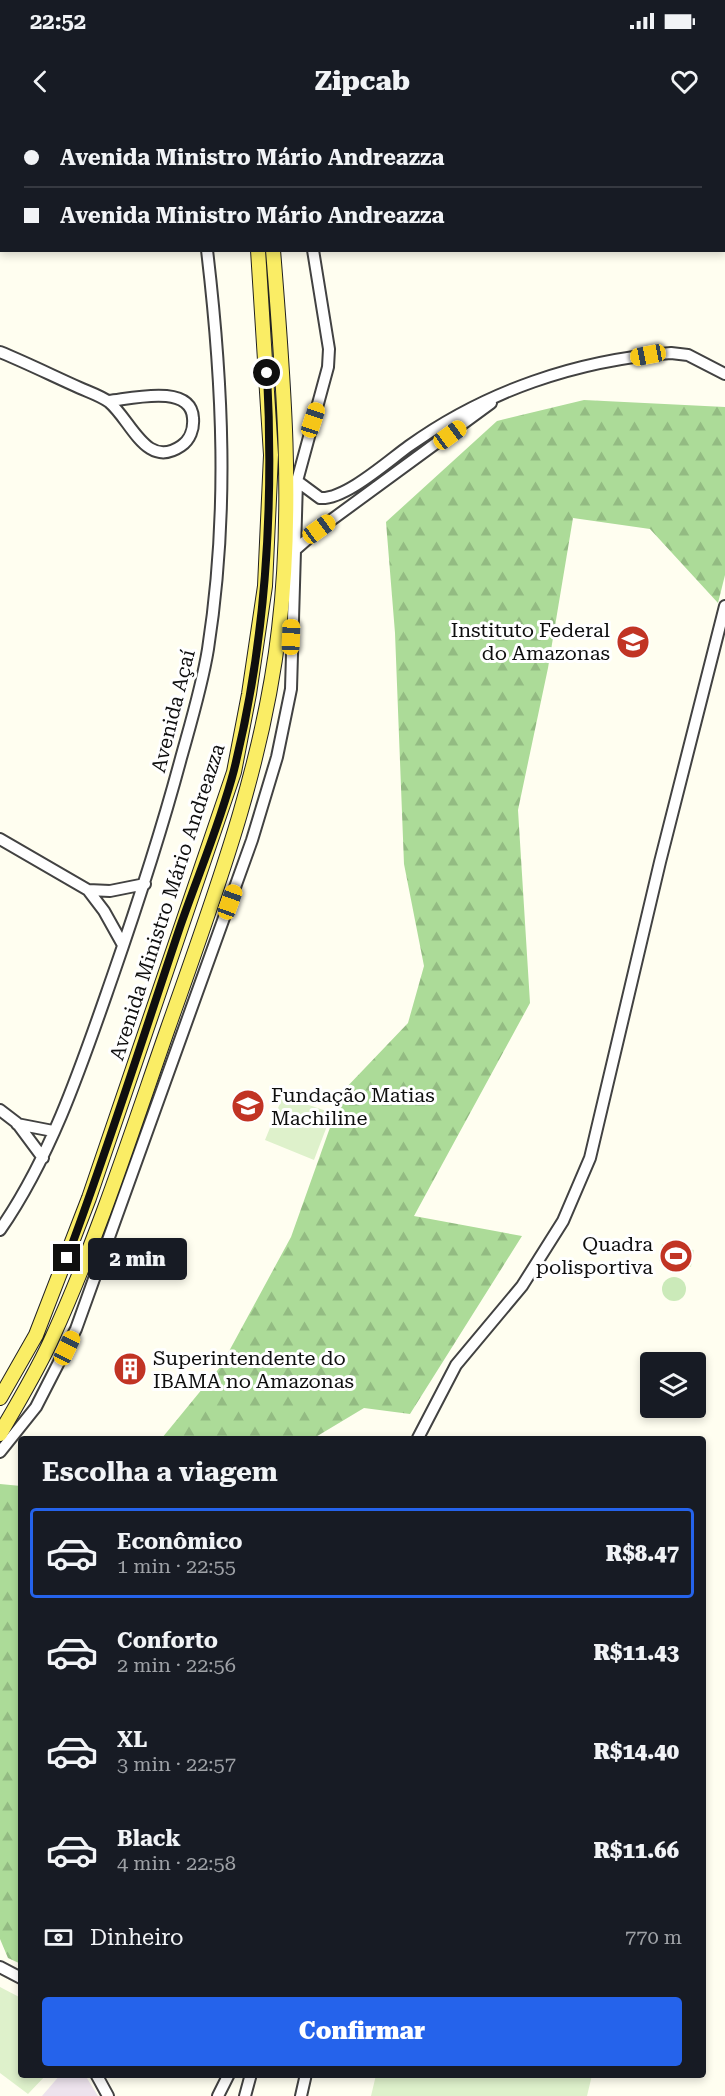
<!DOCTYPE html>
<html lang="pt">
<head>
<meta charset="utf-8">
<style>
	:root { --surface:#171b24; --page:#20242c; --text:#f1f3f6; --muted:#9ea1a6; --line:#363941; --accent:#2563eb }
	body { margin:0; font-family:"Roboto Serif",serif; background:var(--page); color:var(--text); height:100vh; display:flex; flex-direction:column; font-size:22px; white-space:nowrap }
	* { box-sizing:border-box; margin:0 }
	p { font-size:20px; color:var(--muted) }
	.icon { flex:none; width:33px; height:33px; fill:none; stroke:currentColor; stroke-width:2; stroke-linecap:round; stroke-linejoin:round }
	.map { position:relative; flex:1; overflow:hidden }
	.details { position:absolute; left:18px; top:1316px; width:688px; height:642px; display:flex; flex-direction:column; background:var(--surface); border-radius:6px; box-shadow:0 3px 9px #0003 }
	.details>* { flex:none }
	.top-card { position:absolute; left:0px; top:0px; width:726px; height:132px; box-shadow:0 3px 9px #0003; display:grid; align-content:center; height:132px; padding:0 24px; background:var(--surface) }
	.buttons { position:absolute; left:640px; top:1232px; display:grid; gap:12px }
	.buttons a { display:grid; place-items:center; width:66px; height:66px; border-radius:6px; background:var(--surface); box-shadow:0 3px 9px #0003; font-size:30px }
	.end { position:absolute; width:27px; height:27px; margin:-14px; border:8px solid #0f0f0f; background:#fff; box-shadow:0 0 0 3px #fff }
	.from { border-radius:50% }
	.bubble { position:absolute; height:42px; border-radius:6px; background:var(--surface); box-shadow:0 3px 9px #0003; font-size:20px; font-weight:800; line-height:42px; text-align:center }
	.car { position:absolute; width:18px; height:36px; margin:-18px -9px; border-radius:8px; box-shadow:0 0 4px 2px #0007; background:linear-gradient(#f5c518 24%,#345 0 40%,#f5c518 0 76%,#345 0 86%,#f5c518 0) }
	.top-card b { display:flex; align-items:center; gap:21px; height:57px; font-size:22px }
	.top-card b+b { border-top:2px solid var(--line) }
	.top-card i { width:15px; height:15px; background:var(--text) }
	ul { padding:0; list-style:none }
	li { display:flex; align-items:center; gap:18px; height:90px; margin:0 12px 9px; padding:0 12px; border:3px solid transparent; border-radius:6px }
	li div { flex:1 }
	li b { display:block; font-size:22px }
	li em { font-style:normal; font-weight:800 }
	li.selected { border-color:var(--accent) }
	li>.icon { width:54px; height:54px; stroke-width:1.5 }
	h2 { padding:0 24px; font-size:27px; line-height:72px }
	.pay { display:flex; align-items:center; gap:15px; height:66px; padding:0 24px; font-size:22px }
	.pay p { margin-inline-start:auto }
	.action { display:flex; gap:12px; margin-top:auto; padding:12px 24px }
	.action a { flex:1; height:69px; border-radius:6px; background:var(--accent); color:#fff; font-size:24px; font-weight:800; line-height:69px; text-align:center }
	.status { display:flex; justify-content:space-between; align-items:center; height:42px; padding:0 30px; background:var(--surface); direction:ltr }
	.status svg { height:16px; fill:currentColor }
	header { display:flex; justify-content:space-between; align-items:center; height:78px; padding:0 24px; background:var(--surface); font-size:27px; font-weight:800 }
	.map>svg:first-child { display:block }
	.industrial { fill:#ede3ed }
	.forest { fill:url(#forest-firs) }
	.park { fill:#cbeab9 }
	.pitch { fill:#def1cb }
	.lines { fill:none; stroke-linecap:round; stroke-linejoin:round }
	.minor-casing { stroke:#424242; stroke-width:14 }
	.major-casing { stroke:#202020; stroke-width:16 }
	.minor { stroke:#fff; stroke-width:10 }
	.major { stroke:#faed65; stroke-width:14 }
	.route { stroke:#0f0f0f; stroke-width:8 }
	.labels { text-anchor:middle; stroke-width:6; stroke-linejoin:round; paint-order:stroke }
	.poi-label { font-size:20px; fill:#0f0f0f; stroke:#fff; text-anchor:end }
	.street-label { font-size:20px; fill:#0f0f0f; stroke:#fff }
</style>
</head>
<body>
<div class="status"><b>22:52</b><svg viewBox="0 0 49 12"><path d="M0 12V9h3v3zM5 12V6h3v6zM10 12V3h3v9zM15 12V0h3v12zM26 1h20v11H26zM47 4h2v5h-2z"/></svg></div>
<header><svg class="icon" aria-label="back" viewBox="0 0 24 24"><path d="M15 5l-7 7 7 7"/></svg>Zipcab<svg class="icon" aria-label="heart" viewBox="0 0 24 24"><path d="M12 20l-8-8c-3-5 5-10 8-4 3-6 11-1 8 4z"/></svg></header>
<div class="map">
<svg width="725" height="1976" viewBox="0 0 725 1976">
	<defs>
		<pattern id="forest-firs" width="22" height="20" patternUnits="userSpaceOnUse" patternTransform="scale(1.5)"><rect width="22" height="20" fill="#acdb98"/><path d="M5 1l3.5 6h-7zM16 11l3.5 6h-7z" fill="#93bb82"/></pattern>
	</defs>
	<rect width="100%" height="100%" fill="#fffef0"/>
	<path class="industrial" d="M61 1954 85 1955 98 1976H42Z"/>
	<path class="forest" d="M408 0H725V127L724 2Z
		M584 280 725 287V455L718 483 650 409 573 398 548 548 518 690 530 883 414 1096 522 1116 410 1294 364 1288 314 1318H162L221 1246 291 1117 343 971 408 903 424 846 404 744 395 513 386 402 497 301Z
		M0 1364 21 1366V1844L8 1838 0 1819Z"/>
	<path class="park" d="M662 1169a12 12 0 1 1 24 0a12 12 0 1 1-24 0Z"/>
	<path class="pitch" d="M283 976 332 993 314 1040 265 1020Z
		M662 1124 694 1130 691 1147 659 1141Z
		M0 1867 21 1878V1954L46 1955 28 1974 0 1953Z
		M376 1955V1954L592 1955 587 1976H371Z"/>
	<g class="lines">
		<defs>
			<path id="minor" d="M180 0V2
				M288 0 289 2
				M0 232C27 243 53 256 80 268 89 272 101 276 109 282 131 300 146 350 181 326 190 320 194 309 193 298 191 263 130 279 109 281
				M297 361 320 378C345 380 388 341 409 326 486 271 577 240 671 233L688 235 725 254
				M295 430 319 409 491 283
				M0 719 88 770 104 791 123 825
				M88 770 110 771 145 764
				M0 990 17 1003 43 1038
				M17 1004 53 1011
				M0 1110C52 1035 82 944 112 858 137 786 161 713 181 638 191 602 202 566 208 529 229 394 223 265 207 130
				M418 1318 456 1245 522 1166 563 1101 590 1038 660 742 725 486
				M0 1332 36 1287 76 1209 252 720 277 637 291 569 297 361 328 247 329 229 313 130
				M0 1847 21 1858
				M96 1954 108 1976
				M218 1976 229 1954
				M245 1976 251 1954
				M301 1976 306 1954"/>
			<path id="major" d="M248 0V2
				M263 0V2
				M0 1278 36 1215 89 1078 234 652 249 574 265 466 271 335 258 130
				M0 1314C18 1282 38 1250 53 1216 98 1117 132 1011 168 908 214 777 263 648 279 509 294 385 283 254 273 130"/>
		</defs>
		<use href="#minor" class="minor-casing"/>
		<use href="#major" class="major-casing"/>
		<use href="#minor" class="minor"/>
		<use href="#major" class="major"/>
	</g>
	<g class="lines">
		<path class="route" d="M67 1138C108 1029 143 917 180 807 198 755 220 704 234 650 266 521 274 387 267 253"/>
	</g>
	<defs>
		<symbol id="university-disc" viewBox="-11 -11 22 22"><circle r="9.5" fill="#c13424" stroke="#fff"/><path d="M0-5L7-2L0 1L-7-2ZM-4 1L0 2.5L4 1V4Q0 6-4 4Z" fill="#fff"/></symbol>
		<symbol id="school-disc" viewBox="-11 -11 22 22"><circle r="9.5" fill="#c13424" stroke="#fff"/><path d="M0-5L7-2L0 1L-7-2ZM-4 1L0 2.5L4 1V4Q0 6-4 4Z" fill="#fff"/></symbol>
		<symbol id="stadium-disc" viewBox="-11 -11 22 22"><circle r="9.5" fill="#c13424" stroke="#fff"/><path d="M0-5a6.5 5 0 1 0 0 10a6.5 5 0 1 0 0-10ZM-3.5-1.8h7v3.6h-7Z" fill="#fff"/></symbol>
		<symbol id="building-disc" viewBox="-11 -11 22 22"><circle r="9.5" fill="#c13424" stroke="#fff"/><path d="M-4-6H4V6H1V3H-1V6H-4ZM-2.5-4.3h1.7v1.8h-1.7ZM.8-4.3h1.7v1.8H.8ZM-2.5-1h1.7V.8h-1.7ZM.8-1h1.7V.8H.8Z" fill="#fff"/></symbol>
	</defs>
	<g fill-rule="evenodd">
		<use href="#university-disc" x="614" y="503" width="38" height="38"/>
		<use href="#school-disc" x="229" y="967" width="38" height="38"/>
		<use href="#stadium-disc" x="657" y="1117" width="38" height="38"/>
		<use href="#building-disc" x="111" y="1230" width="38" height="38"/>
	</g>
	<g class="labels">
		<g class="poi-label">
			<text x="610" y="517">Instituto Federal<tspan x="610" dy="23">do Amazonas</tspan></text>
			<text x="271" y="982" text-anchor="start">Fundação Matias<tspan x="271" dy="23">Machiline</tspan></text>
			<text x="653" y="1131">Quadra<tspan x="653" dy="23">polisportiva</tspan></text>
			<text x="153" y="1245" text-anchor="start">Superintendente do<tspan x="153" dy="23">IBAMA no Amazonas</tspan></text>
		</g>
		<g class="street-label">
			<text transform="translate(173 591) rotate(-76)" y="7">Avenida Açaí</text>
			<text transform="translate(167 782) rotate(-72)" y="7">Avenida Ministro Mário Andreazza</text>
		</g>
	</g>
</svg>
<div class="buttons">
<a><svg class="icon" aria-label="layers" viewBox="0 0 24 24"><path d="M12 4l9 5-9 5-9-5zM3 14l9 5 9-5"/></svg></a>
</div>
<i class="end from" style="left:267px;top:253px"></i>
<i class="end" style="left:67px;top:1138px"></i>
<div class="bubble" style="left:88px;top:1118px;width:99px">2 min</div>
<i class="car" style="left:648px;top:235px;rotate:259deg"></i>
<i class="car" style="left:313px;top:300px;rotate:18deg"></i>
<i class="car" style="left:450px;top:315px;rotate:54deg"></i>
<i class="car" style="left:319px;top:409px;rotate:54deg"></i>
<i class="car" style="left:291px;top:517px;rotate:2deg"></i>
<i class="car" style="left:230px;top:782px;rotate:20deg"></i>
<i class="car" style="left:67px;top:1228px;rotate:26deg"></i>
<div class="top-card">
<b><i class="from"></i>Avenida Ministro Mário Andreazza</b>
<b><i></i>Avenida Ministro Mário Andreazza</b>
</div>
<section class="details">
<h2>Escolha a viagem</h2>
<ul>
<li class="selected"><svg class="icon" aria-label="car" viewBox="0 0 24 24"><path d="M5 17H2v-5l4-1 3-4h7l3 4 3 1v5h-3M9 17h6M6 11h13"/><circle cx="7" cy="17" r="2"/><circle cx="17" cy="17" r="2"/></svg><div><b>Econômico</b><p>1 min · 22:55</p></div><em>R$8.47</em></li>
<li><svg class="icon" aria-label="car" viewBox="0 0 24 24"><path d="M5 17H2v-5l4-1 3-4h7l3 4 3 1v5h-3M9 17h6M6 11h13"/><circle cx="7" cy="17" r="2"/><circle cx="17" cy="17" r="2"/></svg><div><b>Conforto</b><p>2 min · 22:56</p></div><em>R$11.43</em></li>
<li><svg class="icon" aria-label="car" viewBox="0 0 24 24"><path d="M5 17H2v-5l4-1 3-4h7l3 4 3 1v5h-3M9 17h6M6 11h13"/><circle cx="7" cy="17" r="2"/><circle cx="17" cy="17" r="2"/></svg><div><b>XL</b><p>3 min · 22:57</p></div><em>R$14.40</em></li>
<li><svg class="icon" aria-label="car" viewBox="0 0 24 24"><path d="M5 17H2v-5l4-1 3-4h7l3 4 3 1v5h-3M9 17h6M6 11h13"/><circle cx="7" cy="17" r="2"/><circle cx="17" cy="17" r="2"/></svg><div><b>Black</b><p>4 min · 22:58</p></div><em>R$11.66</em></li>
</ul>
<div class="pay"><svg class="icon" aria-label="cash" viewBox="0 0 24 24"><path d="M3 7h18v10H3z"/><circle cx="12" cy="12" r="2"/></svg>Dinheiro<p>770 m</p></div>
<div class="action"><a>Confirmar</a></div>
</section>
</div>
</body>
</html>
